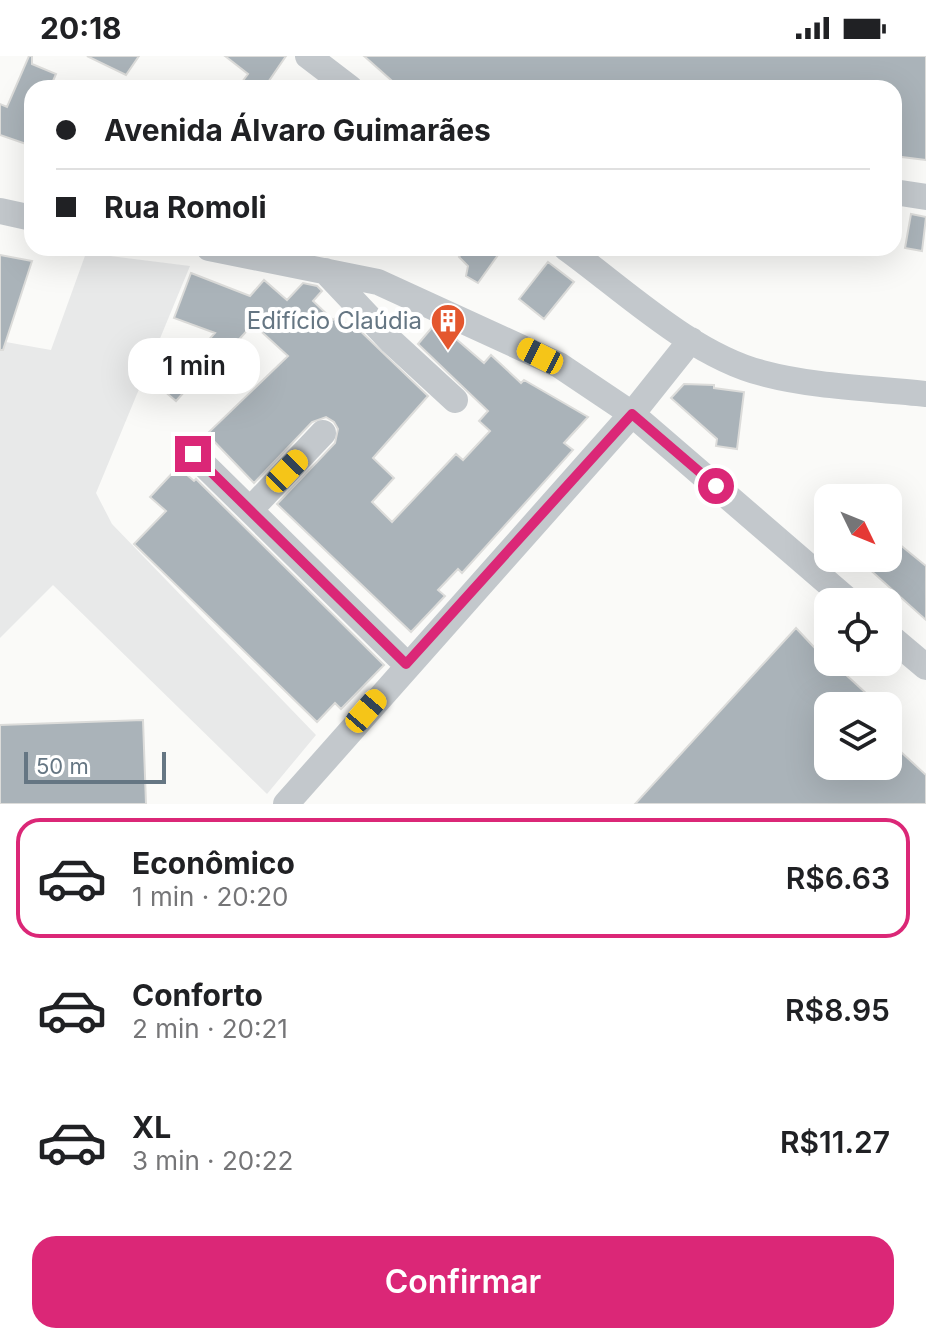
<!DOCTYPE html>
<html lang="pt">
<head>
<meta charset="utf-8">
<style>
	:root { --surface:#fff; --page:#f6f6f6; --text:#202124; --muted:#757577; --line:#e0e0e0; --accent:#db2777 }
	body { margin:0; font-family:Inter,sans-serif; background:var(--page); color:var(--text); height:100vh; display:flex; flex-direction:column; font-size:30px; white-space:nowrap }
	* { box-sizing:border-box; margin:0 }
	p { font-size:26px; color:var(--muted) }
	.icon { flex:none; width:44px; height:44px; fill:none; stroke:currentColor; stroke-width:2; stroke-linecap:round; stroke-linejoin:round }
	.map { position:relative; height:748px; overflow:hidden }
	.sheet { display:flex; flex-direction:column; background:var(--surface); flex:1 }
	.sheet>* { flex:none }
	.top-card { position:absolute; left:24px; top:24px; width:878px; height:176px; border-radius:24px; box-shadow:0 8px 32px #0002; display:grid; align-content:center; height:176px; padding:0 32px; background:var(--surface) }
	.needle { width:52px; rotate:133deg }
	.fabs { position:absolute; left:814px; top:428px; display:grid; gap:16px }
	.fabs a { display:grid; place-items:center; width:88px; height:88px; border-radius:16px; background:var(--surface); box-shadow:0 8px 32px #0002; font-size:40px }
	.scale { position:absolute; left:24px; bottom:20px; width:142px; box-sizing:border-box; padding-left:8px; border:4px solid #657683; border-top:0; font-size:22px; line-height:28px; white-space:nowrap; color:#657683; -webkit-text-stroke:6px #fff; paint-order:stroke }
	.end { position:absolute; width:36px; height:36px; margin:-18px; border:10px solid #db2777; background:#fff; box-shadow:0 0 0 4px #fff }
	.from { border-radius:50% }
	.bubble { position:absolute; height:56px; border-radius:24px; background:var(--surface); box-shadow:0 8px 32px #0002; font-size:26px; font-weight:600; line-height:56px; text-align:center }
	.car { position:absolute; width:24px; height:48px; margin:-24px -12px; border-radius:10px; box-shadow:0 0 6px 2px #0007; background:linear-gradient(#f5c518 24%,#345 0 40%,#f5c518 0 76%,#345 0 86%,#f5c518 0) }
	.top-card b { display:flex; align-items:center; gap:28px; height:76px; font-size:30px }
	.top-card b+b { border-top:2px solid var(--line) }
	.top-card i { width:20px; height:20px; background:var(--text) }
	ul { padding:14px 0 0; list-style:none }
	li { display:flex; align-items:center; gap:24px; height:120px; margin:0 16px 12px; padding:0 16px; border:4px solid transparent; border-radius:24px }
	li div { flex:1 }
	li b { display:block; font-size:30px }
	li em { font-style:normal; font-weight:600 }
	li.active { border-color:var(--accent) }
	li>.icon { width:72px; height:72px; stroke-width:1.5 }
	.cta { display:flex; gap:16px; margin-top:auto; padding:16px 32px }
	.cta a { flex:1; height:92px; border-radius:24px; background:var(--accent); color:#fff; font-size:32px; font-weight:600; line-height:92px; text-align:center }
	.status { display:flex; justify-content:space-between; align-items:center; height:56px; padding:0 40px; background:var(--surface); direction:ltr }
	.status svg { height:22px; fill:currentColor }
	.map>svg:first-child { display:block }
	.built { fill:#e8e9e9 }
	.building { fill:#aab3b9; stroke:#dcdcda; stroke-width:2 }
	.lines { fill:none; stroke-linecap:round; stroke-linejoin:round }
	.minor { stroke:#c3c8cc; stroke-width:26 }
	.route { stroke:#db2777; stroke-width:10 }
	.labels { text-anchor:middle; stroke-width:8; stroke-linejoin:round; paint-order:stroke }
	.poi-label { font-size:24px; fill:#657683; stroke:#fff; text-anchor:end }
</style>
</head>
<body>
<div class="status"><b>20:18</b><svg viewBox="0 0 49 12"><path d="M0 12V9h3v3zM5 12V6h3v6zM10 12V3h3v9zM15 12V0h3v12zM26 1h20v11H26zM47 4h2v5h-2z"/></svg></div>
<div class="map">
<svg width="926" height="748" viewBox="0 0 926 748">
	<rect width="100%" height="100%" fill="#fafaf8"/>
	<path class="built" d="M86 197 190 210 96 437 112 468 316 679 267 738 53 529 0 582V285L51 294Z"/>
	<path class="building" d="M29 0H32V8L56 18 50 32H32V90L0 79V48L7 51Z
		M87 0H139L126 19Z
		M225 0H286L264 32H251L242 26 248 18Z
		M364 0H926V104L894 100V32H400Z
		M911 158 926 161 922 195 905 192Z
		M466 192H503L478 227 466 220 468 210 459 201Z
		M0 199 32 205 3 294H0Z
		M548 206 574 226 544 263 519 243Z
		M191 217 250 240 264 224 287 244 303 227 317 230 322 235 313 245 333 264 338 260 347 269 351 266 428 340 373 402 394 422 372 446 392 466 456 398 463 404 490 375 479 365 488 355 418 288 434 269 448 276 484 307 491 299 521 327 524 324 588 361 564 387 573 394 462 517 458 513 438 534 445 540 411 576 277 448 335 387 338 373 334 366 326 361 312 366 254 427 207 378 288 300 253 268 206 320 202 316 176 345 163 334 215 277 174 262Z
		M684 328 714 329V332L744 336 737 393 716 390 717 383 671 342Z
		M178 411 194 425 196 423 384 609 341 653 335 647 317 666 134 488 166 455 150 441Z
		M888 479 926 510V564L857 502H888Z
		M796 572 828 606H832L880 650H828V710H888V684L926 719V748H635Z
		M143 664 146 748H0V669Z"/>
	<g class="lines">
		<path class="minor" d="M308 0 350 32
			M894 136 926 141
			M0 155 32 162
			M209 192 378 226 559 309 632 358 850 546
			M566 192C624 234 692 299 762 317 814 331 872 332 926 338
			M325 215 392 286 455 344
			M193 398 406 608
			M250 454 323 377
			M888 579 926 611
			M286 748 632 358 691 284"/>
	</g>
	<g class="lines">
		<path class="route" d="M193 398 406 608 632 358 716 430"/>
	</g>
	<defs>
		<symbol id="building-pin" viewBox="-11 -11 22 30"><path d="M0 17L-7.5 6A9.5 9.5 0 1 1 7.5 6Z" fill="#e4572e" stroke="#fff"/><path d="M-4-6H4V6H1V3H-1V6H-4ZM-2.5-4.3h1.7v1.8h-1.7ZM.8-4.3h1.7v1.8H.8ZM-2.5-1h1.7V.8h-1.7ZM.8-1h1.7V.8H.8Z" fill="#fff"/></symbol>
	</defs>
	<g fill-rule="evenodd">
		<use href="#building-pin" x="428" y="245" width="40" height="54"/>
	</g>
	<g class="labels">
		<g class="poi-label">
			<text x="422" y="273">Edifício Claúdia</text>
		</g>
	</g>
</svg>
<div class="fabs">
<a><svg class="needle" viewBox="-14 -14 28 28"><path d="M0-13l5 13h-10z" fill="#e53935"/><path d="M0 13l5-13h-10z" fill="#757577"/></svg></a>
<a><svg class="icon" aria-label="locate" viewBox="0 0 24 24"><circle cx="12" cy="12" r="6"/><path d="M12 2v4M12 18v4M2 12h4M18 12h4"/></svg></a>
<a><svg class="icon" aria-label="layers" viewBox="0 0 24 24"><path d="M12 4l9 5-9 5-9-5zM3 14l9 5 9-5"/></svg></a>
</div>
<div class="scale">50 m</div>
<i class="end from" style="left:716px;top:430px"></i>
<i class="end" style="left:193px;top:398px"></i>
<div class="bubble" style="left:128px;top:282px;width:132px">1 min</div>
<i class="car" style="left:540px;top:300px;rotate:297deg"></i>
<i class="car" style="left:287px;top:415px;rotate:44deg"></i>
<i class="car" style="left:366px;top:655px;rotate:41deg"></i>
<div class="top-card">
<b><i class="from"></i>Avenida Álvaro Guimarães</b>
<b><i></i>Rua Romoli</b>
</div>
</div>
<section class="sheet">
<ul>
<li class="active"><svg class="icon" aria-label="car" viewBox="0 0 24 24"><path d="M5 17H2v-5l4-1 3-4h7l3 4 3 1v5h-3M9 17h6M6 11h13"/><circle cx="7" cy="17" r="2"/><circle cx="17" cy="17" r="2"/></svg><div><b>Econômico</b><p>1 min · 20:20</p></div><em>R$6.63</em></li>
<li><svg class="icon" aria-label="car" viewBox="0 0 24 24"><path d="M5 17H2v-5l4-1 3-4h7l3 4 3 1v5h-3M9 17h6M6 11h13"/><circle cx="7" cy="17" r="2"/><circle cx="17" cy="17" r="2"/></svg><div><b>Conforto</b><p>2 min · 20:21</p></div><em>R$8.95</em></li>
<li><svg class="icon" aria-label="car" viewBox="0 0 24 24"><path d="M5 17H2v-5l4-1 3-4h7l3 4 3 1v5h-3M9 17h6M6 11h13"/><circle cx="7" cy="17" r="2"/><circle cx="17" cy="17" r="2"/></svg><div><b>XL</b><p>3 min · 20:22</p></div><em>R$11.27</em></li>
</ul>
<div class="cta"><a>Confirmar</a></div>
</section>
</body>
</html>
